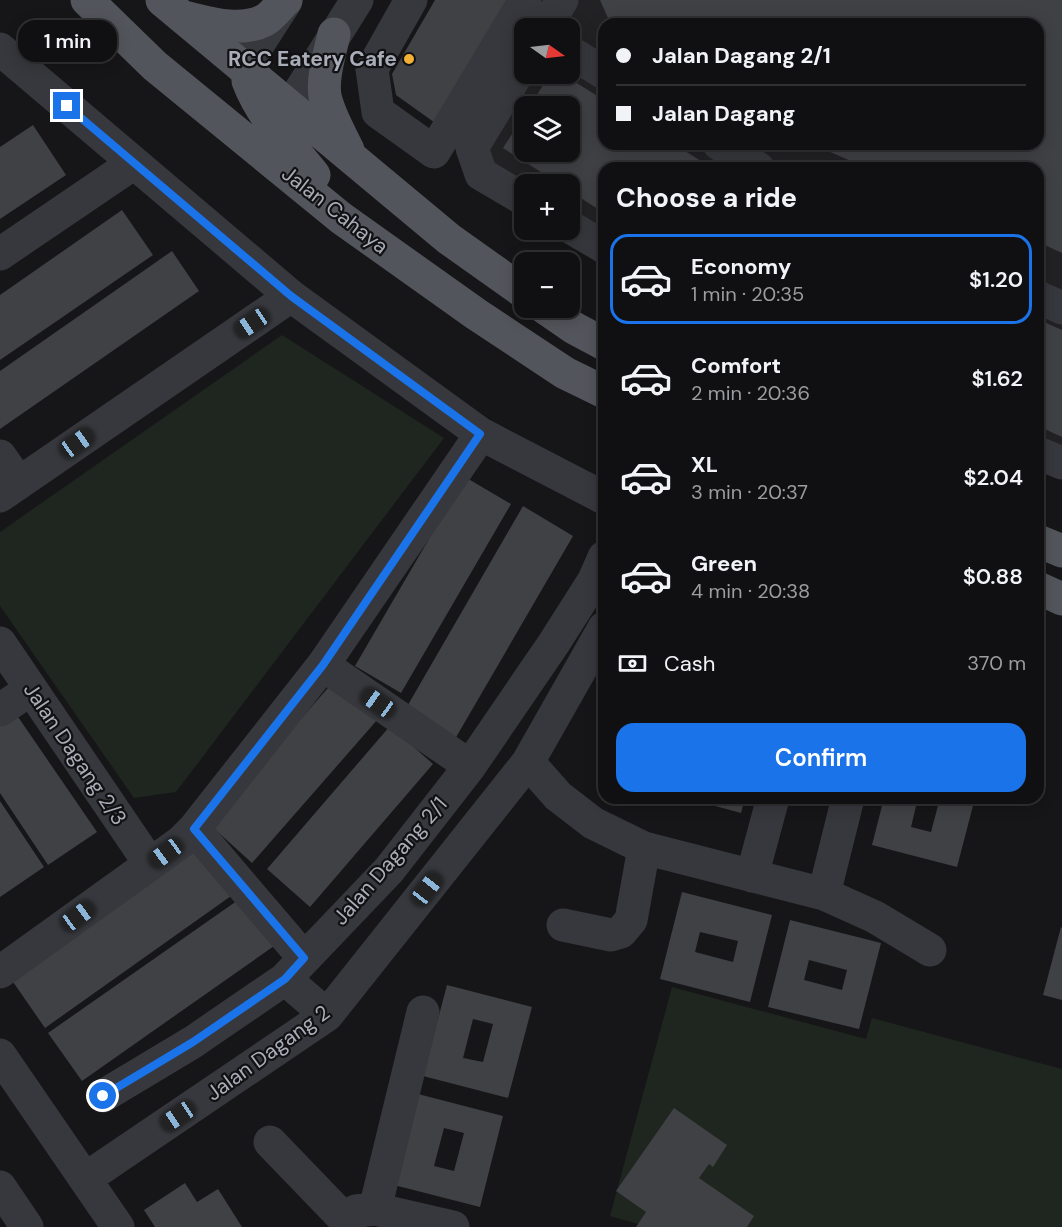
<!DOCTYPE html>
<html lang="en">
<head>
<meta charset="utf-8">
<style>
	:root { --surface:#101012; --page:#19191b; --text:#f1f3f6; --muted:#9c9d9f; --line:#303032; --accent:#1a73e8 }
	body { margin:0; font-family:"DM Sans",sans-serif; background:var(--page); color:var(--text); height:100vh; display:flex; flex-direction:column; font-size:22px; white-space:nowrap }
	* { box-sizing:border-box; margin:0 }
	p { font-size:20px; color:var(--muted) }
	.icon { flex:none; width:33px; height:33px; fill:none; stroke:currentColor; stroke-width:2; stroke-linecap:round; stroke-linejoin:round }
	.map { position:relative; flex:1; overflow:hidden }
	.side { position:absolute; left:598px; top:162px; width:446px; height:642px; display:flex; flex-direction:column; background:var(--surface); border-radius:18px; box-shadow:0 3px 15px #0003,0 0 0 2px var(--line) }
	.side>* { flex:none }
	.banner { position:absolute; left:598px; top:18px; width:446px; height:132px; border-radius:18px; box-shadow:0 3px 15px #0003,0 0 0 2px var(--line); display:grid; align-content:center; height:132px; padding:0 18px; background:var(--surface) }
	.needle { width:39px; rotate:104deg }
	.tools { position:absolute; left:514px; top:18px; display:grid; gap:12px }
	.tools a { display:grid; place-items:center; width:66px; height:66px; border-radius:12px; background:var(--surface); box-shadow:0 3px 15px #0003,0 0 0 2px var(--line); font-size:30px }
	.end { position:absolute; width:27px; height:27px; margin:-14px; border:8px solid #1a73e8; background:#fff; box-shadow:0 0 0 3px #fff }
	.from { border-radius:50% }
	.bubble { position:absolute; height:42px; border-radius:18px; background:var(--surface); box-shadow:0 3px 15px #0003,0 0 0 2px var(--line); font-size:20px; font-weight:600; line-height:42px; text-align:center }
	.car { position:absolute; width:18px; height:36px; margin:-18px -9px; border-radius:8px; box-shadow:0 0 4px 2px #0007; background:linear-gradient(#222 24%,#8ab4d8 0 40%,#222 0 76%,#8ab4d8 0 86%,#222 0) }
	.banner b { display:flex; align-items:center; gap:21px; height:57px; font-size:22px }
	.banner b+b { border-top:2px solid var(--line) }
	.banner i { width:15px; height:15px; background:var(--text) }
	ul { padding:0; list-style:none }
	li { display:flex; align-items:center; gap:18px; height:90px; margin:0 12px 9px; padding:0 6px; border:3px solid transparent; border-radius:18px }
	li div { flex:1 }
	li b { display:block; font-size:22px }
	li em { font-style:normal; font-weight:600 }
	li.active { border-color:var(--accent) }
	li>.icon { width:54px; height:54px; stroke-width:1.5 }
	h2 { padding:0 18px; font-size:27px; line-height:72px }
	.pay { display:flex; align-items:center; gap:15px; height:66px; padding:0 18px; font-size:22px }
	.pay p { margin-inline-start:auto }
	.button { display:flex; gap:12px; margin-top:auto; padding:12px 18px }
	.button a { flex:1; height:69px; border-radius:18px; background:var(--accent); color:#fff; font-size:24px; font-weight:600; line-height:69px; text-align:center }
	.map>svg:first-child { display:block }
	.built { fill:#222225; fill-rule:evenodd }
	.green { fill:#1e261f }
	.building { fill:#404145; fill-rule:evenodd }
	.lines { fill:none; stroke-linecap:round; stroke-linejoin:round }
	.minor { stroke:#37383d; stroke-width:33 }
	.major { stroke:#53555c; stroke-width:33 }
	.route { stroke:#1a73e8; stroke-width:8 }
	.poi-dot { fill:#f2b134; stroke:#111113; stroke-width:2 }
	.labels { text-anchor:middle; stroke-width:4.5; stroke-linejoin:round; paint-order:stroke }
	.poi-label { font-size:21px; font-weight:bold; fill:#a8adb8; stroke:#111113; text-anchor:end }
	.street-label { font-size:21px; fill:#a8adb8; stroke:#111113 }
</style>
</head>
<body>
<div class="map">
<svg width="1062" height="1227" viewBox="0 0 1062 1227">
	<rect width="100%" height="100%" fill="#161618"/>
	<path class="built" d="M575 0H1062V453L1038 442V168H604V235L570 215V184H525L489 167 484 152 531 74H570V28H558ZM604 24H1038V144H604ZM525 106H570V152H525Z"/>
	<path class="green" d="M282 335 444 438 176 792 134 798 0 606V532Z
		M672 987 866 1039 872 1018 1062 1069V1227H649L610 1216Z"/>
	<path class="building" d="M435 0H510L438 125 396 95 392 74Z
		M600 0H1062V253L1038 242V168H867L812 144H1038V24H613L608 18Z
		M550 74H562L604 100V144H674L712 168H604V213L570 191V184H560L503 148 525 114V152H570V106H530Z
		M33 125 66 175 0 219V147Z
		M122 210 153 255 0 360V295Z
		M172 251 199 291 0 429V371Z
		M1044 322 1062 330V437L1038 426V336Z
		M465 477 511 504 401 693 355 666Z
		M523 506 573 536 455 739 405 710Z
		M334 681 378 719 252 863 209 824Z
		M14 711 97 832 48 865 0 793V720Z
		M390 726 433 764 310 907 267 869Z
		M686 798H745L741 813Z
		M884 798H918L911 827 931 832 940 798H975L957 867 872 845Z
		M0 801 44 867 0 897Z
		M197 847 231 896 45 1028 11 979Z
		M682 892 772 915 750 1002 660 979ZM700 932 738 941 733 962 695 952Z
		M241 898 274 946 82 1081 48 1033Z
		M790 920 881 943 859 1029 768 1007ZM809 960 847 970 842 990 804 980Z
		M1061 927 1062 928V1000L1043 995Z
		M447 985 532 1007 508 1098 423 1076ZM473 1019 493 1024 483 1062 463 1058Z
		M418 1094 503 1116 480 1207 394 1185ZM444 1128 464 1133 454 1171 434 1166Z
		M674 1108 727 1145 713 1167 709 1164 699 1178 754 1216 747 1227H636L646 1212 616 1191Z
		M185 1183 197 1202 218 1189 242 1227H155L144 1210Z"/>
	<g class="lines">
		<path class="minor" d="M411 0 372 69 378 112 434 152 525 0
			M545 28 562 0
			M0 49 291 296 481 434 604 498
			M570 52 604 73
			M525 61 472 148 481 174 525 200
			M243 68 286 1
			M290 107 357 0
			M719 144 758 168
			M570 227 604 247
			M0 254 134 163
			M1038 297 1062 308
			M1038 453 1062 463
			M0 456 19 483
			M0 496 291 296
			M0 643 150 864
			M323 665 470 766
			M0 710 31 689
			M528 762 558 796 593 823 644 848 824 894 875 917 930 950
			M194 829 304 958
			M752 876 773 798
			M824 894 848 798
			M563 925 611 935 621 932 631 920 644 848
			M0 972 181 842 194 829 323 665 481 434
			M285 979 327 1015
			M0 1055 118 1227
			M103 1096 193 1042 285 979 389 870 470 766 554 643 594 580 604 557
			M270 1142 349 1224
			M85 1179 327 1015 528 762 604 628
			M0 1187 27 1227
			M375 1209 423 1012
			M348 1227 356 1211 375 1209 453 1227"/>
		<path class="major" d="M87 0 155 66 341 218 476 314 565 373 604 392
			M162 0 449 239 525 293
			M184 17C209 23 240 33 265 20 272 16 279 6 286 0
			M334 34C330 53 322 77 325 96 329 115 340 133 348 150
			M248 81C262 118 290 145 314 175
			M545 308 574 328 604 344
			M1038 541 1062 551
			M1038 588 1062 599"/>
	</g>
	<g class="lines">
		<path class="route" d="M67 106 291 296 480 434 323 665 194 829 304 958 285 979 193 1042 103 1096"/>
	</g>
	<circle class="poi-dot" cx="409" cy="59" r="6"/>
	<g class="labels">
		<g class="poi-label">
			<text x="397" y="66">RCC Eatery Cafe</text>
		</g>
		<g class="street-label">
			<text transform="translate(335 210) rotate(38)" y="7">Jalan Cahaya</text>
			<text transform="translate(75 754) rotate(56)" y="7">Jalan Dagang 2/3</text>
			<text transform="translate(390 861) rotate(-49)" y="7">Jalan Dagang 2/1</text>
			<text transform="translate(268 1053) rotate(-36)" y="7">Jalan Dagang 2</text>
		</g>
	</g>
</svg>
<div class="tools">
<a><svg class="needle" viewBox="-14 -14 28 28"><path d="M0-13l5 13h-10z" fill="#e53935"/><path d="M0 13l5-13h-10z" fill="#9c9d9f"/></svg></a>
<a><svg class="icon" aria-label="layers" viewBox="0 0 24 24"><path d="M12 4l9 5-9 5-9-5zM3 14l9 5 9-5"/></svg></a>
<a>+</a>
<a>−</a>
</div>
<i class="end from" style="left:103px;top:1096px"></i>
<i class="end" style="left:67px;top:106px"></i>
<div class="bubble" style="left:18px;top:20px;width:99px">1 min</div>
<i class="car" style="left:252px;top:323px;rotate:236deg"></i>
<i class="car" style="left:77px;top:443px;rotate:55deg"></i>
<i class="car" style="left:378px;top:703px;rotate:305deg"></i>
<i class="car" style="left:166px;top:853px;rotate:234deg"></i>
<i class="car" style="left:427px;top:889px;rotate:38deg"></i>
<i class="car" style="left:78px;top:916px;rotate:54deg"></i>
<i class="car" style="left:178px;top:1116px;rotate:236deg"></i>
<div class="banner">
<b><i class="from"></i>Jalan Dagang 2/1</b>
<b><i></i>Jalan Dagang</b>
</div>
<section class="side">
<h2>Choose a ride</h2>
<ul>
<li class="active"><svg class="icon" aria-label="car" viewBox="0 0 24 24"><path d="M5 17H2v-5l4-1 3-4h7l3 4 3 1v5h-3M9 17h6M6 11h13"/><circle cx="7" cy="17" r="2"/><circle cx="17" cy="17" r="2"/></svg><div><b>Economy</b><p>1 min · 20:35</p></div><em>$1.20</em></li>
<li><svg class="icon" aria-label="car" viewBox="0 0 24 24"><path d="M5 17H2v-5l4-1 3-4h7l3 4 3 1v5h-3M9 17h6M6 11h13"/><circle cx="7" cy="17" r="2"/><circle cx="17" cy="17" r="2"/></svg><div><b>Comfort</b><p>2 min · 20:36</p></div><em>$1.62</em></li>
<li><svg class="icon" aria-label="car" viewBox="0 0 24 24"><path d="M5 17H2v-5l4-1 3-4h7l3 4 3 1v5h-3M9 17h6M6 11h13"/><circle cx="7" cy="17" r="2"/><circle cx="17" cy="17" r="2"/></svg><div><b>XL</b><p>3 min · 20:37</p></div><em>$2.04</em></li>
<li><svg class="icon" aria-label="car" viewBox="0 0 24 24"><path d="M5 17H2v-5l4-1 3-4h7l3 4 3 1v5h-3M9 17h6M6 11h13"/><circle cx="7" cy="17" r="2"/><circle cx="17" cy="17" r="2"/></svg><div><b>Green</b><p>4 min · 20:38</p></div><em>$0.88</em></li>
</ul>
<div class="pay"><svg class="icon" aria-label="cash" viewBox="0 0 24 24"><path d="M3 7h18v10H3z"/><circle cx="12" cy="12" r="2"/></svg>Cash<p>370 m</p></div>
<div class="button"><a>Confirm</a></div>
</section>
</div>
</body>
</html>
